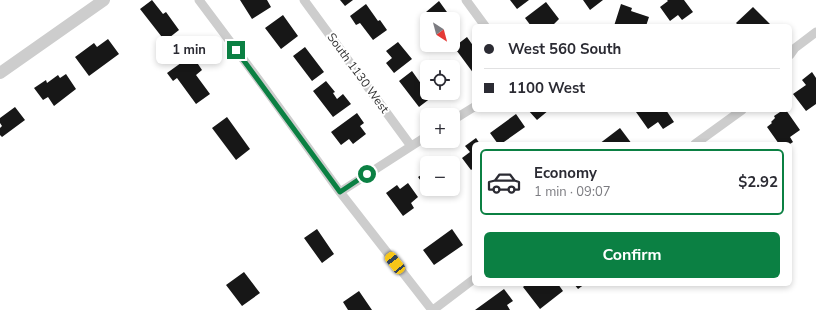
<!DOCTYPE html>
<html lang="en">
<head>
<meta charset="utf-8">
<style>
	:root { --surface:#fff; --page:#f2f2f3; --text:#2b2b33; --muted:#7c7c81; --line:#e1e1e2; --accent:#0b8043 }
	body { margin:0; font-family:"Nunito Sans",sans-serif; background:var(--page); color:var(--text); height:100vh; display:flex; flex-direction:column; font-size:15px; white-space:nowrap }
	* { box-sizing:border-box; margin:0 }
	p { font-size:13px; color:var(--muted) }
	.icon { flex:none; width:22px; height:22px; fill:none; stroke:currentColor; stroke-width:2; stroke-linecap:round; stroke-linejoin:round }
	.map { position:relative; flex:1; overflow:hidden }
	.details { position:absolute; left:472px; top:142px; width:320px; height:144px; display:flex; flex-direction:column; background:var(--surface); border-radius:6px; box-shadow:0 2px 6px #0003 }
	.details>* { flex:none }
	.hud { position:absolute; left:472px; top:24px; width:320px; height:88px; border-radius:6px; box-shadow:0 2px 6px #0003; display:grid; align-content:center; height:88px; padding:0 12px; background:var(--surface) }
	.needle { width:26px; rotate:144deg }
	.tools { position:absolute; left:420px; top:12px; display:grid; gap:8px }
	.tools a { display:grid; place-items:center; width:40px; height:40px; border-radius:6px; background:var(--surface); box-shadow:0 2px 6px #0003; font-size:20px }
	.end { position:absolute; width:18px; height:18px; margin:-9px; border:5px solid #0b8043; background:#fff; box-shadow:0 0 0 2px #fff }
	.from { border-radius:50% }
	.bubble { position:absolute; height:28px; border-radius:6px; background:var(--surface); box-shadow:0 2px 6px #0003; font-size:13px; font-weight:700; line-height:28px; text-align:center }
	.car { position:absolute; width:12px; height:24px; margin:-12px -6px; border-radius:5px; box-shadow:0 0 3px 1px #0007; background:linear-gradient(#f5c518 24%,#345 0 40%,#f5c518 0 76%,#345 0 86%,#f5c518 0) }
	.hud b { display:flex; align-items:center; gap:14px; height:38px; font-size:15px }
	.hud b+b { border-top:1px solid var(--line) }
	.hud i { width:10px; height:10px; background:var(--text) }
	ul { padding:7px 0 0; list-style:none }
	li { display:flex; align-items:center; gap:12px; height:66px; margin:0 8px 6px; padding:0 4px; border:2px solid transparent; border-radius:6px }
	li div { flex:1 }
	li b { display:block; font-size:15px }
	li em { font-style:normal; font-weight:700 }
	li.current { border-color:var(--accent) }
	li>.icon { width:36px; height:36px; stroke-width:1.5 }
	.primary-button { display:flex; gap:8px; margin-top:auto; padding:8px 12px }
	.primary-button a { flex:1; height:46px; border-radius:6px; background:var(--accent); color:#fff; font-size:16px; font-weight:700; line-height:46px; text-align:center }
	.map>svg:first-child { display:block }
	.building { fill:#171717 }
	.lines { fill:none; stroke-linecap:round; stroke-linejoin:round }
	.minor { stroke:#cdcdcd; stroke-width:9 }
	.tertiary { stroke:#cdcdcd; stroke-width:12 }
	.route { stroke:#0b8043; stroke-width:5 }
	.labels { text-anchor:middle; stroke-width:4; stroke-linejoin:round; paint-order:stroke }
	.street-label { font-size:12px; fill:#303030; stroke:#fff }
</style>
</head>
<body>
<div class="map">
<svg width="816" height="310" viewBox="0 0 816 310">
	<rect width="100%" height="100%" fill="#fff"/>
	<path class="building" d="M152 0 163 14 166 12 179 30 165 41 140 9Z
		M240 0H267L271 7 252 19Z
		M340 0H353L345 6Z
		M510 0H529L517 9Z
		M583 0H603L590 10Z
		M667 0H684L693 12 682 20 678 15 670 21 660 7 668 1Z
		M439 1 452 19H431L426 12Z
		M546 2 559 19 554 24 556 26H531L525 18Z
		M366 4 378 21 380 20 387 30 373 40 360 23 356 25 350 16Z
		M621 4 632 8 631 11 649 17 646 26H614Z
		M753 7 772 26H739L736 23Z
		M283 15 298 36 281 49 265 28Z
		M467 37 474 47V74L454 47Z
		M108 39 119 54 89 76 75 57 94 43 97 47Z
		M398 42 412 59 394 73 386 63 392 58 386 51Z
		M305 47 324 72 312 81 293 56Z
		M192 55 202 70 196 75 210 94 196 104 177 78 173 81 167 73Z
		M412 71 422 85 426 81 427 82V93H435L436 94 419 107 399 81Z
		M812 72 816 78V104L806 111 793 94 806 85 802 80Z
		M66 74 76 89 54 106 48 97 43 100 34 88 46 80 47 83 58 75 60 78Z
		M326 81 335 92 333 93 337 99 343 94 351 104 333 117 313 91Z
		M15 107 25 120 2 137 0 135V128L2 126 0 123V118Z
		M528 110H549L537 120Z
		M640 110H666L674 122 663 129 658 122 648 129 636 112Z
		M783 110H786L800 130 790 137 793 142 790 144H784L783 142 779 144 767 127 772 123 771 122 775 118 774 116Z
		M357 113 364 123 360 126 366 134 353 144 349 139 341 145 331 132Z
		M516 114 525 127 501 144H498L490 133Z
		M227 117 250 149 236 160 212 128Z
		M620 128 632 144H599Z
		M476 138 480 144H474V168L471 170 462 158 470 152 465 146Z
		M444 157 448 163H436Z
		M427 169V189L418 177 426 172 425 171Z
		M408 183 418 197 411 203 414 208 403 216 386 193 397 185 400 189Z
		M317 229 334 254 322 263 304 238Z
		M452 229 463 245 434 265 423 250Z
		M244 272 260 293 242 306 226 285Z
		M526 284H558L563 291 540 309 523 287Z
		M574 284H585L578 289Z
		M504 289 513 301 507 305 510 310H475Z
		M359 291 372 310H348L343 302Z"/>
	<g class="lines">
		<path class="minor" d="M199 0 264 87 340 192 432 310
			M304 0 411 146
			M466 0 485 26
			M790 55 795 48 816 32
			M453 120 474 107
			M695 144 742 110
			M340 192 427 136
			M433 310 474 279"/>
		<path class="tertiary" d="M0 73 104 0"/>
	</g>
	<g class="lines">
		<path class="route" d="M236 50 340 192 367 174"/>
	</g>
	<g class="labels">
		<g class="street-label">
			<text transform="translate(358 73) rotate(54)" y="4">South 1130 West</text>
		</g>
	</g>
</svg>
<div class="tools">
<a><svg class="needle" viewBox="-14 -14 28 28"><path d="M0-13l5 13h-10z" fill="#e53935"/><path d="M0 13l5-13h-10z" fill="#7c7c81"/></svg></a>
<a><svg class="icon" aria-label="locate" viewBox="0 0 24 24"><circle cx="12" cy="12" r="6"/><path d="M12 2v4M12 18v4M2 12h4M18 12h4"/></svg></a>
<a>+</a>
<a>−</a>
</div>
<i class="end from" style="left:367px;top:174px"></i>
<i class="end" style="left:236px;top:50px"></i>
<div class="bubble" style="left:156px;top:36px;width:66px">1 min</div>
<i class="car" style="left:395px;top:263px;rotate:322deg"></i>
<div class="hud">
<b><i class="from"></i>West 560 South</b>
<b><i></i>1100 West</b>
</div>
<section class="details">
<ul>
<li class="current"><svg class="icon" aria-label="car" viewBox="0 0 24 24"><path d="M5 17H2v-5l4-1 3-4h7l3 4 3 1v5h-3M9 17h6M6 11h13"/><circle cx="7" cy="17" r="2"/><circle cx="17" cy="17" r="2"/></svg><div><b>Economy</b><p>1 min · 09:07</p></div><em>$2.92</em></li>
</ul>
<div class="primary-button"><a>Confirm</a></div>
</section>
</div>
</body>
</html>
